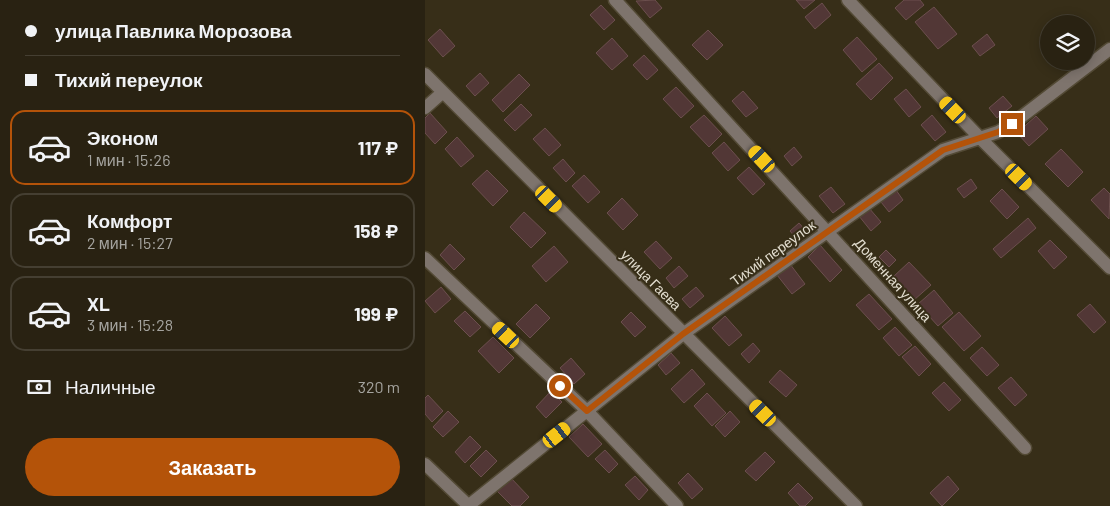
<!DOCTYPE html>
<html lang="ru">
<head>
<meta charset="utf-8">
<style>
	:root { --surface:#292212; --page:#352f20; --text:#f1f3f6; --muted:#a5a49f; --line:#453f32; --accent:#b45309 }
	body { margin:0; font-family:Barlow,sans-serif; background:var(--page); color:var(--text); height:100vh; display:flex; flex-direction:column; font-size:19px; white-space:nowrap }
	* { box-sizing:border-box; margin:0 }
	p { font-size:16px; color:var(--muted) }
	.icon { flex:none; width:28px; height:28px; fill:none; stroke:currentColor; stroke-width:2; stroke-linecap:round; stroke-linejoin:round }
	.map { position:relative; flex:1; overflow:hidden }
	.drawer { display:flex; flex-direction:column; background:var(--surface); width:425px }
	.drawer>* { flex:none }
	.top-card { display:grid; align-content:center; height:110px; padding:0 25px; background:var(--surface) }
	.buttons { position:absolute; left:615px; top:15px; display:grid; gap:10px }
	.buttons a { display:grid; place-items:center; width:55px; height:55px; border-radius:50%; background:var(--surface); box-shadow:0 2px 12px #0003,0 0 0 1px var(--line); font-size:25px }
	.end { position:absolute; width:22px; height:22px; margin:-11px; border:6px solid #b45309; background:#fff; box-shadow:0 0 0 2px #fff }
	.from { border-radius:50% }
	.car { position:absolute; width:15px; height:30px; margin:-15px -8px; border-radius:6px; box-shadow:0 0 4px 1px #0007; background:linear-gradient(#f5c518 24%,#345 0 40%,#f5c518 0 76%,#345 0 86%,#f5c518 0) }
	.top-card b { display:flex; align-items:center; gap:18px; height:48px; font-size:19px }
	.top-card b+b { border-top:1px solid var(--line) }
	.top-card i { width:12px; height:12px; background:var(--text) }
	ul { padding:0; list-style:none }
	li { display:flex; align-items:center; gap:15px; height:75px; margin:0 10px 8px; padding:0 15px; border:2px solid var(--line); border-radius:15px }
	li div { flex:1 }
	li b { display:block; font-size:19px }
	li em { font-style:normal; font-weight:700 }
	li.current { border-color:var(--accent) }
	li>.icon { width:45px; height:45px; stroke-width:1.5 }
	.pay { display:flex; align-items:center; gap:12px; height:55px; padding:0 25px; font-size:19px }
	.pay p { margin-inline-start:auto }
	.cta { display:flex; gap:10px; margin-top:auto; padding:10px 25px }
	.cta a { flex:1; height:58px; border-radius:30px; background:var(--accent); color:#fff; font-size:20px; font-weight:700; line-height:58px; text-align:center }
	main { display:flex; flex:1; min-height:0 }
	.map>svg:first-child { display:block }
	.building { fill:#523736; stroke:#6c4f4e }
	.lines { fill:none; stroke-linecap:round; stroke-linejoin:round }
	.minor-casing { stroke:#534a35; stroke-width:15 }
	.minor { stroke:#7e746d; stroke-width:12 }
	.route { stroke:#b45309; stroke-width:6 }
	.labels { text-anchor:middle; stroke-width:4; stroke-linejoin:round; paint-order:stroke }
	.street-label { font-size:14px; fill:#e3ded0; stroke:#372e18 }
</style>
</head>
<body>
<main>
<section class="drawer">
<div class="top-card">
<b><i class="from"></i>улица Павлика Морозова</b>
<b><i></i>Тихий переулок</b>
</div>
<ul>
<li class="current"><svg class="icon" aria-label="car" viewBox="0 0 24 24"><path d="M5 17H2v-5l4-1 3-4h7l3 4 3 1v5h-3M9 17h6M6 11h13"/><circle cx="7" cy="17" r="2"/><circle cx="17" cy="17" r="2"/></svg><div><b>Эконом</b><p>1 мин · 15:26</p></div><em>117 ₽</em></li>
<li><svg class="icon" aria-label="car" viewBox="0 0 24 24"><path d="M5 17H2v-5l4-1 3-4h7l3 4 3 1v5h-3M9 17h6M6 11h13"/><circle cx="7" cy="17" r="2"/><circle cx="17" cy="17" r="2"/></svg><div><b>Комфорт</b><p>2 мин · 15:27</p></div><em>158 ₽</em></li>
<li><svg class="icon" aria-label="car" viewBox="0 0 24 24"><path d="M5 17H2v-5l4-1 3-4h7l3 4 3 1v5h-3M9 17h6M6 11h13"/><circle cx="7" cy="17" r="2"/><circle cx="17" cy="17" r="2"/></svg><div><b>XL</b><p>3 мин · 15:28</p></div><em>199 ₽</em></li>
</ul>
<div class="pay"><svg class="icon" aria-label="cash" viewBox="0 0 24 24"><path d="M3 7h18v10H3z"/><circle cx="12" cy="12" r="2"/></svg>Наличные<p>320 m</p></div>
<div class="cta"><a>Заказать</a></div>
</section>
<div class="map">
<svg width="685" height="506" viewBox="0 0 685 506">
	<rect width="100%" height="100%" fill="#372e18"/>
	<path class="building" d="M230 0 237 8 225 18 211 1Z
		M371 0H390L379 9Z
		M479 0H495L499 5 481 20 470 8Z
		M397 3 406 15 390 29 380 17Z
		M176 5 190 20 179 30 165 15Z
		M509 7 532 34 513 49 490 22Z
		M15 29 30 46 18 57 3 40Z
		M283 30 298 45 282 60 267 45Z
		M562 34 570 45 555 56 547 46Z
		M432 37 452 59 437 72 418 50Z
		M187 38 203 56 187 70 171 53Z
		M219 55 233 70 222 80 208 65Z
		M454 63 468 78 446 100 431 84Z
		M55 73 64 83 50 96 41 86Z
		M94 74 105 85 78 112 67 100Z
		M251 87 269 106 256 118 238 99Z
		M481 89 496 107 484 117 469 99Z
		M318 91 333 108 321 117 307 101Z
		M578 96 587 106 572 118 564 108Z
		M96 104 107 115 90 131 79 120Z
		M5 113 22 132 10 144 0 133V118Z
		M279 115 297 134 284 147 265 127Z
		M507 115 521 132 510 141 496 125Z
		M611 116 623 129 604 146 592 133Z
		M120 128 136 145 124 156 108 139Z
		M32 137 49 156 36 167 20 149Z
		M299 142 315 160 303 171 287 153Z
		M369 147 377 157 367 166 359 156Z
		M636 149 658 172 643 187 620 164Z
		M138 159 150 173 141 182 128 168Z
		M324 167 340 184 328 195 312 178Z
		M62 170 83 191 68 206 47 184Z
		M159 175 175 192 163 203 147 186Z
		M546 179 552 188 539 198 532 189Z
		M406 187 420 204 408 213 394 196Z
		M679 188 685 194 684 219 666 200Z
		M577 189 594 207 582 219 565 201Z
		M471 190 478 200 464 212 456 202Z
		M197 198 213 215 198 230 182 213Z
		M444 208 456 222 446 231 434 216Z
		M99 212 121 233 106 248 85 227Z
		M603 218 611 228 576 258 568 249Z
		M374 223 380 230 370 237 365 231Z
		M625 240 642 257 629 269 613 251Z
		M231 241 247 258 235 269 219 252Z
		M25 244 40 259 29 270 15 255Z
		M395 245 417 270 405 282 383 257Z
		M129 246 143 262 121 282 107 266Z
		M461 250 471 260 464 267 454 257Z
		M484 262 506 285 489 300 468 277Z
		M365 264 380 284 367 294 352 275Z
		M254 266 263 276 249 288 241 278Z
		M16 287 26 299 10 313 0 301Z
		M271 287 279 296 265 308 257 299Z
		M509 290 528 313 513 326 493 304Z
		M444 294 467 319 454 330 431 305Z
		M111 304 125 318 105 338 91 324Z
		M665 304 681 322 669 333 652 315Z
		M40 311 56 327 45 337 29 321Z
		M206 312 221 327 210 337 196 322Z
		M534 312 556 336 539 351 517 327Z
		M300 316 317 335 304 346 287 328Z
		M470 327 487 345 474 356 458 338Z
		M68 337 89 358 74 373 53 351Z
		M328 343 335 351 324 363 316 354Z
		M490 346 506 364 494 376 477 357Z
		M557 347 574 365 562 376 545 358Z
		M246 353 255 363 241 375 233 365Z
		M146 358 160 374 149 384 135 368Z
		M267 369 280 384 259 403 246 389Z
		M355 370 372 385 361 397 344 382Z
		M586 377 602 395 590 406 573 388Z
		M519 382 536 400 524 411 507 393Z
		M126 391 137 402 121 418 111 407Z
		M282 393 301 413 287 426 269 406Z
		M3 395 18 411 7 422 0 414V398Z
		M23 411 34 422 18 437 8 427Z
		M305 411 315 422 300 437 290 426Z
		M158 424 177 444 163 457 144 437Z
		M45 436 56 447 40 463 30 452Z
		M61 450 72 461 56 477 45 466Z
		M180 450 193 464 184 473 170 459Z
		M340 452 350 462 331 481 320 471Z
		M263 473 278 489 267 499 253 483Z
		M210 476 223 490 214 500 200 485Z
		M523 476 534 489 517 506 505 493Z
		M85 477 104 497 95 506H87L72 491Z
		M373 483 388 498 380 506H375L363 493Z"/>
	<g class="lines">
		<defs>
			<path id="minor" d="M190 0 600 448
				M423 0 555 138 685 268
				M0 74 431 506
				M0 108 18 92
				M0 258 162 411 252 506
				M0 464 44 506
				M43 506 258 334 518 150 573 132 587 124 685 49"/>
		</defs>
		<use href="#minor" class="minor-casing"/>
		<use href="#minor" class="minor"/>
	</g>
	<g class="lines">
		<path class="route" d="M135 386 162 411 258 334 518 150 573 132 587 124"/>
	</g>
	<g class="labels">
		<g class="street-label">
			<text transform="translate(348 253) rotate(-36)" y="5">Тихий переулок</text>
			<text transform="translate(226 280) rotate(45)" y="5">улица Гаева</text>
			<text transform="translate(468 280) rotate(48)" y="5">Доменная улица</text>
		</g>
	</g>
</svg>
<div class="buttons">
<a><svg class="icon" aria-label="layers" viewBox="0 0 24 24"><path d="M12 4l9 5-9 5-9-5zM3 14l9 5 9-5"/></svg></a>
</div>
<i class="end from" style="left:135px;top:386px"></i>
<i class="end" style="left:587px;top:124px"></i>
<i class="car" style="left:528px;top:110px;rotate:316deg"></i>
<i class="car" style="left:337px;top:159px;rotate:317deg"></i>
<i class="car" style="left:594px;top:177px;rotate:135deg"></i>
<i class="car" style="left:124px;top:199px;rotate:135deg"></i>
<i class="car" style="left:81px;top:335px;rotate:313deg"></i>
<i class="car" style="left:338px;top:413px;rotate:315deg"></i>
<i class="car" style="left:132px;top:435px;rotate:52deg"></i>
</div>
</main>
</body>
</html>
